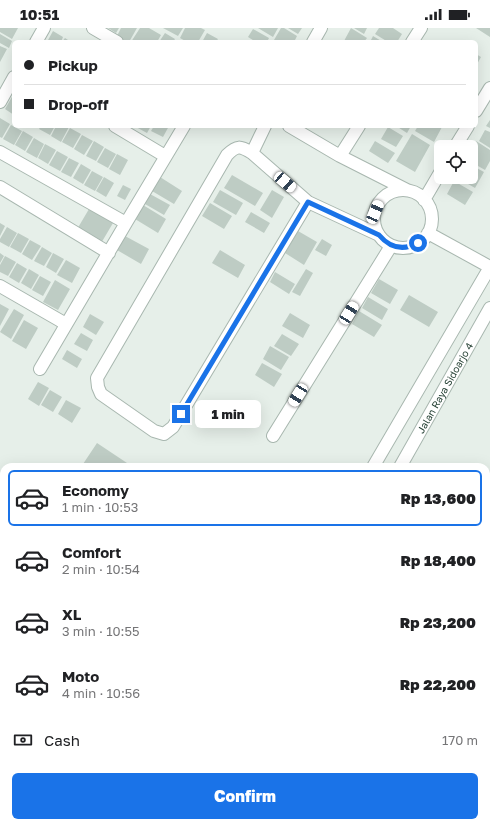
<!DOCTYPE html>
<html lang="en">
<head>
<meta charset="utf-8">
<style>
	:root { --surface:#fff; --page:#f2f2f2; --text:#202124; --muted:#757577; --line:#e0e0e0; --accent:#1a73e8 }
	body { margin:0; font-family:"Golos Text",sans-serif; background:var(--page); color:var(--text); height:100vh; display:flex; flex-direction:column; font-size:15px; white-space:nowrap }
	* { box-sizing:border-box; margin:0 }
	p { font-size:13px; color:var(--muted) }
	.icon { flex:none; width:22px; height:22px; fill:none; stroke:currentColor; stroke-width:2; stroke-linecap:round; stroke-linejoin:round }
	.map { position:relative; flex:1; overflow:hidden }
	.sheet { position:absolute; left:0px; top:435px; width:490px; height:364px; display:flex; flex-direction:column; background:var(--surface); border-radius:12px 12px 0 0; box-shadow:0 4px 16px #0002 }
	.sheet>* { flex:none }
	.banner { position:absolute; left:12px; top:12px; width:466px; height:88px; border-radius:6px; box-shadow:0 4px 16px #0002; display:grid; align-content:center; height:88px; padding:0 12px; background:var(--surface) }
	.buttons { position:absolute; left:434px; top:112px; display:grid; gap:8px }
	.buttons a { display:grid; place-items:center; width:44px; height:44px; border-radius:6px; background:var(--surface); box-shadow:0 4px 16px #0002; font-size:20px }
	.end { position:absolute; width:18px; height:18px; margin:-9px; border:5px solid #1a73e8; background:#fff; box-shadow:0 0 0 2px #fff }
	.from { border-radius:50% }
	.bubble { position:absolute; height:28px; border-radius:6px; background:var(--surface); box-shadow:0 4px 16px #0002; font-size:13px; font-weight:800; line-height:28px; text-align:center }
	.car { position:absolute; width:12px; height:24px; margin:-12px -6px; border-radius:5px; box-shadow:0 0 3px 1px #0007; background:linear-gradient(#fff 24%,#345 0 40%,#fff 0 76%,#345 0 86%,#fff 0) }
	.banner b { display:flex; align-items:center; gap:14px; height:38px; font-size:15px }
	.banner b+b { border-top:1px solid var(--line) }
	.banner i { width:10px; height:10px; background:var(--text) }
	ul { padding:7px 0 0; list-style:none }
	li { display:flex; align-items:center; gap:12px; height:56px; margin:0 8px 6px; padding:0 4px; border:2px solid transparent; border-radius:6px }
	li div { flex:1 }
	li b { display:block; font-size:15px }
	li em { font-style:normal; font-weight:800 }
	li.selected { border-color:var(--accent) }
	li>.icon { width:36px; height:36px; stroke-width:1.5 }
	.pay { display:flex; align-items:center; gap:10px; height:44px; padding:0 12px; font-size:15px }
	.pay p { margin-inline-start:auto }
	.primary-button { display:flex; gap:8px; margin-top:auto; padding:8px 12px }
	.primary-button a { flex:1; height:46px; border-radius:6px; background:var(--accent); color:#fff; font-size:16px; font-weight:800; line-height:46px; text-align:center }
	.status { display:flex; justify-content:space-between; align-items:center; height:28px; padding:0 20px; background:var(--surface); direction:ltr }
	.status svg { height:11px; fill:currentColor }
	.map>svg:first-child { display:block }
	.building { fill:#beccc4 }
	.lines { fill:none; stroke-linecap:round; stroke-linejoin:round }
	.minor-casing { stroke:#a8b7af; stroke-width:14 }
	.tertiary-casing { stroke:#a8b7af; stroke-width:14 }
	.minor { stroke:#fff; stroke-width:12 }
	.tertiary { stroke:#fff; stroke-width:12 }
	.route { stroke:#1a73e8; stroke-width:5 }
	.labels { text-anchor:middle; stroke-width:4; stroke-linejoin:round; paint-order:stroke }
	.street-label { font-size:10px; fill:#254134; stroke:#f7fbf8 }
</style>
</head>
<body>
<div class="status"><b>10:51</b><svg viewBox="0 0 49 12"><path d="M0 12V9h3v3zM5 12V6h3v6zM10 12V3h3v9zM15 12V0h3v12zM26 1h20v11H26zM47 4h2v5h-2z"/></svg></div>
<div class="map">
<svg width="490" height="799" viewBox="0 0 490 799">
	<rect width="100%" height="100%" fill="#e6efe9"/>
	<path class="building" d="M0 0H18L12 11 0 4Z
		M108 0H119L116 5Z
		M121 0H137L129 14H127L117 8Z
		M140 0H149L161 7 157 14H131Z
		M163 0H183L178 8Z
		M185 0H201L205 2 198 14H187L180 10Z
		M258 0H278L273 9Z
		M281 0H284L297 8 294 14H278L274 12Z
		M288 0H302L298 6Z
		M351 0 367 10 364 14 344 13Z
		M354 0H367L364 6Z
		M379 0H393L402 6 397 14H388L375 6Z
		M476 0H490V9Z
		M253 1 269 10 267 14H256L248 9Z
		M53 3 63 9 61 14H47Z
		M165 5 175 11 173 14H159Z
		M207 5 218 11 216 14H202Z
		M0 6 12 13 9 20 0 15Z
		M373 8 383 14H370Z
		M65 10 71 14H62Z
		M0 18 7 21 0 34Z
		M476 26 481 29 476 38Z
		M13 67 14 68V87L5 81Z
		M0 90 10 96 2 110 0 109Z
		M490 92V100L486 98Z
		M11 97 22 103 14 117 3 111Z
		M41 98H55L50 107 39 101Z
		M56 98H66L69 99 61 114 51 108Z
		M137 98H151L147 105 136 99Z
		M154 98H169L163 109 151 103Z
		M396 98H411L407 105Z
		M418 98H439L442 99 434 114 415 103Z
		M388 99 403 108 396 119 381 111Z
		M70 100 81 106 73 120 62 114Z
		M485 102 490 104V120L479 113Z
		M23 103 33 109 25 123 15 117Z
		M412 106 430 117 415 144 396 133Z
		M82 107 93 113 84 127 74 121Z
		M34 110 44 116 37 130 26 124Z
		M94 113 104 119 96 133 86 128Z
		M375 113 395 125 388 135 369 123Z
		M476 113 490 122V133L485 142 471 134V122Z
		M45 116 56 122 48 136 38 130Z
		M105 120 116 126 108 140 97 134Z
		M57 123 68 129 60 143 49 137Z
		M117 126 128 132 120 147 109 141Z
		M69 130 79 135 71 149 61 144Z
		M81 136 91 142 83 156 73 150Z
		M471 137 484 144 475 160 456 149H471Z
		M92 143 103 149 95 163 84 157Z
		M232 147 263 165 255 178 224 160Z
		M104 149 114 155 106 169 96 163Z
		M160 149 182 163 174 176 152 163Z
		M454 153 473 164 465 177 447 166Z
		M123 157 131 161 125 172 117 168Z
		M220 162 243 175 236 187 213 174Z
		M272 162 284 169 272 190 260 182Z
		M150 166 170 177 164 187 145 176Z
		M210 175 232 188 224 201 202 188Z
		M143 177 166 191 158 205 135 191Z
		M89 181 113 195 100 217 76 203Z
		M251 184 270 195 264 205 245 194Z
		M0 195 5 198 0 208Z
		M7 199 17 205 9 219 0 214V211Z
		M298 203 317 214 304 237 285 225Z
		M18 205 29 211 21 225 10 219Z
		M125 208 149 221 141 236 117 222Z
		M322 211 332 217 326 228 315 222Z
		M30 212 41 218 32 232 22 226Z
		M42 219 52 225 44 238 34 233Z
		M220 222 245 237 238 250 212 235Z
		M0 225 4 228 0 235Z
		M53 225 64 231 56 245 46 239Z
		M5 228 16 234 8 248 0 244V237Z
		M66 232 80 240 72 255 57 247Z
		M17 235 27 241 19 255 9 249Z
		M29 241 39 247 31 261 21 255Z
		M306 241 313 245 300 268 292 264Z
		M275 244 295 256 289 266 270 254Z
		M40 248 51 254 43 268 32 262Z
		M379 251 398 262 390 276 371 265Z
		M55 252 70 261 58 282 43 274Z
		M409 267 438 284 429 299 400 282Z
		M368 269 388 281 382 292 362 280Z
		M0 276 9 281 0 298Z
		M14 281 24 287 11 311 0 304Z
		M359 283 382 297 374 309 352 296Z
		M290 285 310 297 303 310 282 298Z
		M90 286 104 294 96 307 83 299Z
		M24 292 38 300 26 321 12 313Z
		M81 305 93 312 87 323 74 316Z
		M282 306 299 316 291 328 274 318Z
		M270 318 289 329 281 342 263 331Z
		M67 322 82 331 77 340 62 331Z
		M262 335 282 346 274 359 255 347Z
		M38 354 49 360 39 378 28 371Z
		M50 362 62 369 53 384 41 377Z
		M66 372 81 380 72 395 58 386Z
		M97 415 133 439H81Z
		M490 746V773L488 777 486 776V753Z
		M164 795H196L200 799H166L163 796Z
		M228 795H245L249 799H232Z
		M248 795H265L261 799H252Z
		M301 795H312L319 799H299Z
		M316 795H332L330 799H323Z
		M343 795H362L360 799H345L341 797Z
		M391 795H398L405 799H389Z
		M401 795H414L412 799H408Z
		M420 795H430L437 799H418Z"/>
	<g class="lines">
		<defs>
			<path id="minor" d="M93 0 117 14
				M36 14 44 0
				M313 14 321 0
				M412 14 421 0
				M0 74 14 49
				M476 83 490 60
				M115 98 165 128
				M289 98 340 128 407 162
				M455 119 468 98
				M0 124 126 195 40 341
				M252 125 265 98
				M340 128 359 98
				M0 159 109 225
				M374 191a29 29 0 1 1 58 0a29 29 0 1 1-58 0Z
				M424 172 441 143
				M308 174 173 399 164 406 154 403 101 366 98 359 97 350 227 127C237 117 240 118 252 125L308 174 379 207
				M126 195 184 98
				M428 205 490 239
				M0 258 66 296
				M273 408 391 218
				M373 439 490 239
				M0 753 4 757
				M486 783 490 786
				M23 795 27 799
				M51 795 55 799
				M284 799 287 795
				M379 799 382 795
				M460 799 462 795"/>
			<g id="tertiary">
				<path id="s1" d="M400 439 490 280"/>
				<path d="M137 799 140 795"/>
			</g>
		</defs>
		<use href="#minor" class="minor-casing"/>
		<use href="#tertiary" class="tertiary-casing"/>
		<use href="#minor" class="minor"/>
		<use href="#tertiary" class="tertiary"/>
	</g>
	<g class="lines">
		<path class="route" d="M181 386 308 174 379 207C390 220 403 223 418 215"/>
	</g>
	<g class="labels">
		<g class="street-label">
			<text dy="4" stroke="none"><textPath href="#s1" startOffset="91">Jalan Raya Sidoarjo 4</textPath></text>
		</g>
	</g>
</svg>
<div class="buttons">
<a><svg class="icon" aria-label="locate" viewBox="0 0 24 24"><circle cx="12" cy="12" r="6"/><path d="M12 2v4M12 18v4M2 12h4M18 12h4"/></svg></a>
</div>
<i class="end from" style="left:418px;top:215px"></i>
<i class="end" style="left:181px;top:386px"></i>
<div class="bubble" style="left:195px;top:372px;width:66px">1 min</div>
<i class="car" style="left:285px;top:154px;rotate:131deg"></i>
<i class="car" style="left:375px;top:184px;rotate:23deg"></i>
<i class="car" style="left:349px;top:285px;rotate:32deg"></i>
<i class="car" style="left:298px;top:367px;rotate:212deg"></i>
<div class="banner">
<b><i class="from"></i>Pickup</b>
<b><i></i>Drop-off</b>
</div>
<section class="sheet">
<ul>
<li class="selected"><svg class="icon" aria-label="car" viewBox="0 0 24 24"><path d="M5 17H2v-5l4-1 3-4h7l3 4 3 1v5h-3M9 17h6M6 11h13"/><circle cx="7" cy="17" r="2"/><circle cx="17" cy="17" r="2"/></svg><div><b>Economy</b><p>1 min · 10:53</p></div><em>Rp 13,600</em></li>
<li><svg class="icon" aria-label="car" viewBox="0 0 24 24"><path d="M5 17H2v-5l4-1 3-4h7l3 4 3 1v5h-3M9 17h6M6 11h13"/><circle cx="7" cy="17" r="2"/><circle cx="17" cy="17" r="2"/></svg><div><b>Comfort</b><p>2 min · 10:54</p></div><em>Rp 18,400</em></li>
<li><svg class="icon" aria-label="car" viewBox="0 0 24 24"><path d="M5 17H2v-5l4-1 3-4h7l3 4 3 1v5h-3M9 17h6M6 11h13"/><circle cx="7" cy="17" r="2"/><circle cx="17" cy="17" r="2"/></svg><div><b>XL</b><p>3 min · 10:55</p></div><em>Rp 23,200</em></li>
<li><svg class="icon" aria-label="car" viewBox="0 0 24 24"><path d="M5 17H2v-5l4-1 3-4h7l3 4 3 1v5h-3M9 17h6M6 11h13"/><circle cx="7" cy="17" r="2"/><circle cx="17" cy="17" r="2"/></svg><div><b>Moto</b><p>4 min · 10:56</p></div><em>Rp 22,200</em></li>
</ul>
<div class="pay"><svg class="icon" aria-label="cash" viewBox="0 0 24 24"><path d="M3 7h18v10H3z"/><circle cx="12" cy="12" r="2"/></svg>Cash<p>170 m</p></div>
<div class="primary-button"><a>Confirm</a></div>
</section>
</div>
</body>
</html>
